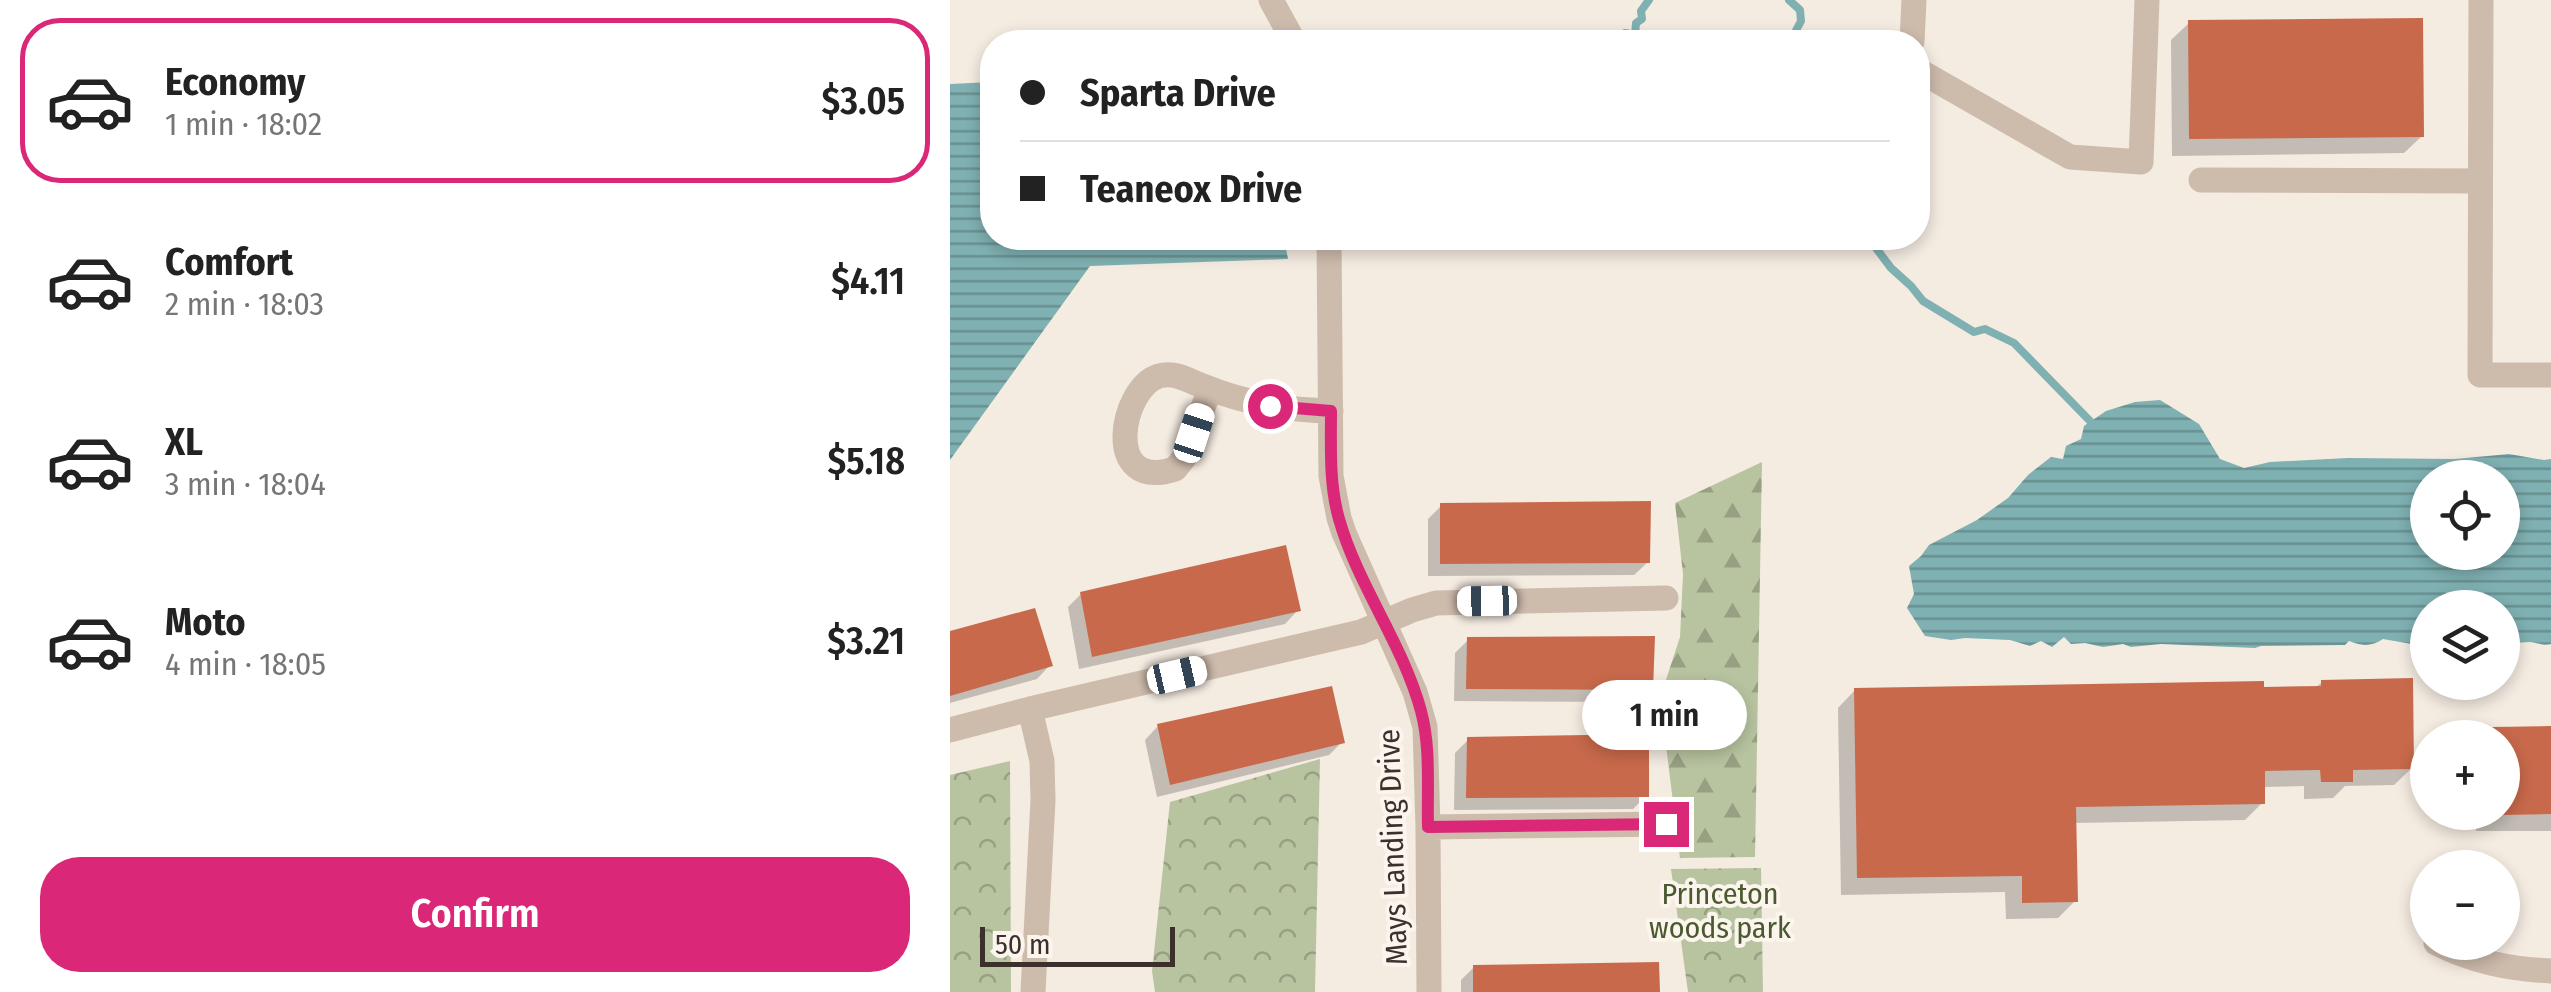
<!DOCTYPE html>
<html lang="en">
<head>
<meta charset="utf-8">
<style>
	:root { --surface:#fff; --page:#f2f2f2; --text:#222; --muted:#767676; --line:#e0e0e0; --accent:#db2777 }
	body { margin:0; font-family:"Fira Sans Condensed",sans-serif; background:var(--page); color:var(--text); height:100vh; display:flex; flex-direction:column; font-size:38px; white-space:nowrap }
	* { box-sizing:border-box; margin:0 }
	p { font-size:32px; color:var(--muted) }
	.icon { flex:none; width:55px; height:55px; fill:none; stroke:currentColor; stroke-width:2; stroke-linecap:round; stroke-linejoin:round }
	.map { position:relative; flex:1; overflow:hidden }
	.sheet { display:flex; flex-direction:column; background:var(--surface); width:950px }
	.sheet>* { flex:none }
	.guide { position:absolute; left:30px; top:30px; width:950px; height:220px; border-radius:40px; box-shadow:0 5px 15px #0003; display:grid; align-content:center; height:220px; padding:0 40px; background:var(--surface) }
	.controls { position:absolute; left:1460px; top:460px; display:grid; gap:20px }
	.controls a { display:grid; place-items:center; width:110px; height:110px; border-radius:50%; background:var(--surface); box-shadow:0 5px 15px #0003; font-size:50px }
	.scale { position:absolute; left:30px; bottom:25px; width:195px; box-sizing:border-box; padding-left:10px; border:5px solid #3b302b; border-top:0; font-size:28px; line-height:35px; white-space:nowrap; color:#3b302b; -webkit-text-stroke:8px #fbf5ee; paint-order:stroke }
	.end { position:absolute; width:45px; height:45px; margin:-22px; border:12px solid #db2777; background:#fff; box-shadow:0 0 0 5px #fff }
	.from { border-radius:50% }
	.bubble { position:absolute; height:70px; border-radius:35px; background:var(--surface); box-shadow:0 5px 15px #0003; font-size:32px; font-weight:600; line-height:70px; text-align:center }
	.car { position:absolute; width:30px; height:60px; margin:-30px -15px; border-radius:12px; box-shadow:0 0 8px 2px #0007; background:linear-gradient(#fff 24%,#345 0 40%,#fff 0 76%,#345 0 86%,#fff 0) }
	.guide b { display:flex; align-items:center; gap:35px; height:95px; font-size:38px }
	.guide b+b { border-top:2px solid var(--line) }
	.guide i { width:25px; height:25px; background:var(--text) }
	ul { padding:18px 0 0; list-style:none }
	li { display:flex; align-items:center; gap:30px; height:165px; margin:0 20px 15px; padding:0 20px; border:5px solid transparent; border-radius:40px }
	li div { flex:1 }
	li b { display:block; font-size:38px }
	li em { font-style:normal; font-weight:600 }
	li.selected { border-color:var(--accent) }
	li>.icon { width:90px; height:90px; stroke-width:1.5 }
	.action { display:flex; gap:20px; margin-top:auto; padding:20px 40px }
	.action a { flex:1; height:115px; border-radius:40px; background:var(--accent); color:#fff; font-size:40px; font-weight:600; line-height:115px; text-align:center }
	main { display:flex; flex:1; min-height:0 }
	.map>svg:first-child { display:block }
	.forest { fill:url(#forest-firs) }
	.park { fill:url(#park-crowns) }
	.water { fill:url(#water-rules); fill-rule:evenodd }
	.shadow { fill:#0003 }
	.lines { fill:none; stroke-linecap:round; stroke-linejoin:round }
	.stream { stroke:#7fb0b2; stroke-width:8 }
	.building { fill:#c8694b }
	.minor { stroke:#cdbbac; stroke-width:25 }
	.route { stroke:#db2777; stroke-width:12 }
	.labels { text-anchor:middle; stroke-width:8; stroke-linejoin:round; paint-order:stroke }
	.street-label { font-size:30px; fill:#3b302b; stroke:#fbf5ee }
	.park-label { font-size:30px; fill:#4a5a2e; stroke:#fbf5ee }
</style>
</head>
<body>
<main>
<section class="sheet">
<ul>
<li class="selected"><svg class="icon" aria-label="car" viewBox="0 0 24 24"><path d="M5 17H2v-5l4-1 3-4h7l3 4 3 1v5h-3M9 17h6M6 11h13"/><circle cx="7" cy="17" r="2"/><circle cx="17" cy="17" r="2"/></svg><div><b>Economy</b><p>1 min · 18:02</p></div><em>$3.05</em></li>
<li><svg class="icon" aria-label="car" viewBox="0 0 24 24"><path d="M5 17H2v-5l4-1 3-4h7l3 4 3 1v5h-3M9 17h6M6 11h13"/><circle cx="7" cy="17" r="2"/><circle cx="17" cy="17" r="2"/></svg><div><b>Comfort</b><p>2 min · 18:03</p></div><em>$4.11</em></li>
<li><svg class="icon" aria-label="car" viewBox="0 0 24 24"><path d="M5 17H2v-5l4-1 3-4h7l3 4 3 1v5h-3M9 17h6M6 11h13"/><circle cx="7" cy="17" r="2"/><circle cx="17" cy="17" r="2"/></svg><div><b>XL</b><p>3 min · 18:04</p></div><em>$5.18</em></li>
<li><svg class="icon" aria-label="car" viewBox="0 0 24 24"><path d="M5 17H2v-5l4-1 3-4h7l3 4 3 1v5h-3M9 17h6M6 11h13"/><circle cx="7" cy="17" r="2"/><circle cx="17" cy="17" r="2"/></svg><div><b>Moto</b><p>4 min · 18:05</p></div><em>$3.21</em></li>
</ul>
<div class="action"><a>Confirm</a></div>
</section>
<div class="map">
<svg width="1601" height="992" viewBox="0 0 1601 992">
	<defs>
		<pattern id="forest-firs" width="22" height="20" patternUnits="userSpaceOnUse" patternTransform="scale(2.5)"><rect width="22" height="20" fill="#b8c4a0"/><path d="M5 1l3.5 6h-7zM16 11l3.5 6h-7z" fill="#97a083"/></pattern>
		<pattern id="park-crowns" width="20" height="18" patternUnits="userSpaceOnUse" patternTransform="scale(2.5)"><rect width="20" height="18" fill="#b8c4a0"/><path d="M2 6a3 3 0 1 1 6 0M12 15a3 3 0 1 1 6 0" fill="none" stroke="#97a083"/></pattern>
		<pattern id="water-rules" width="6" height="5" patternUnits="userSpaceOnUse" patternTransform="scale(2.5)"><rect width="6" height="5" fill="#7fb0b2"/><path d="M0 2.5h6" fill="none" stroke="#699091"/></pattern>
	</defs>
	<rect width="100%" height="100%" fill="#f4ebe1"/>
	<path class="forest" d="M812 462 805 857 730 858 710 698 730 637 733 574 725 503Z"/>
	<path class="park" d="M370 759 365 992H205L202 971 220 802Z
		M60 761 61 992H0V775Z
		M811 868 813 992H738L721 869Z"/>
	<path class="water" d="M42 82V238H334L338 259 140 266 0 460V84Z
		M1210 400 1249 424 1270 459 1294 468 1320 462 1398 458 1505 459 1559 454 1594 460 1601 459V644C1592 646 1589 643 1580 642 1570 642 1563 644 1553 642L1552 608H1478L1477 644 1473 646 1433 639C1421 647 1411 646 1399 641L1395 645 1311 646 1305 648 1211 644 1181 647 1173 644 1153 647 1135 643 1121 644 1114 637 1102 647 1091 641 1080 646 1060 640 1015 638 1001 640 975 636 957 608 964 594 959 566 971 556 979 545 1027 520 1058 498 1078 475 1101 457 1113 459 1116 446 1131 439 1134 426 1156 411 1185 402ZM1478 478H1552V552H1478Z"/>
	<path class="shadow" d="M1239 23 1472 136 1454 153 1222 156 1221 40Z
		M491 506 698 562 684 575 478 576V519Z
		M131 594 348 610 335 624 129 669 118 607Z
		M0 634 100 665 87 679 0 703Z
		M518 640 701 689 687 702 504 701 505 653Z
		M1372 682 1462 768 1444 785 1395 786 1383 798 1354 799V786L1312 787V803L1295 820 1124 823 1125 901 1108 918 1056 919 1055 892 891 895 888 708 905 690 1365 688Z
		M208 726 392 742 379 755 207 797 195 740Z
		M1543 729H1601V831H1526V812H1552V738H1535Z
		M518 740 696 796 683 809 504 810 505 753Z
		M524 967 707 992H511V980Z"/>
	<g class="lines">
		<path class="stream" d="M839 0 850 10 851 21 840 42
			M665 42 675 33 685 35 686 23 692 19 691 11 699 0
			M915 238 923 244 941 268 961 286 973 301 1024 332 1035 329 1064 343 1141 422"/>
	</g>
	<path class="building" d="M1473 18 1474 137 1239 139 1238 20Z
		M701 501 700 563 490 564V503Z
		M336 545 351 611 142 657 130 592Z
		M85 608 103 666 0 696V631Z
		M705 636 703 690 516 689 517 637Z
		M1463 678 1464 769 1403 770V782H1371L1370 770 1315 771V804L1126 807 1128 902 1072 903V876L907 878 904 688 1314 681V687L1371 686V680Z
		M382 686 395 743 220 785 207 724Z
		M1601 726V814L1552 815V738H1542V727Z
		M699 734V797L516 798 517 737Z
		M709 962 710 992H523V965Z"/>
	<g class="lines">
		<path class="minor" d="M321 0 344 42
			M1531 0 1530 375H1601
			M962 42 964 0
			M968 70 1120 157 1191 162 1197 0
			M1251 180 1530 181
			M379 238 381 476 389 518 394 533 465 692 475 727 478 827 479 992
			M260 389 234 458 225 469C151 493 171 387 209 376 224 371 239 381 253 386 294 403 337 410 381 411
			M80 709 92 761 93 800 83 992
			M0 730 80 709 411 632 462 610 486 603 716 598
			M478 827 716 824
			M1486 943C1523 962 1560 969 1601 971"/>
	</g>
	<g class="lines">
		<path class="route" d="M320 406 381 411C381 447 379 484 389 519 408 586 453 644 471 711 481 748 477 789 478 827L716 824"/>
	</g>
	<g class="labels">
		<g class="street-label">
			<text transform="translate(443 847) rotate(-92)" y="10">Mays Landing Drive</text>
		</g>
		<g class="park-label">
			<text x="770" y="904">Princeton<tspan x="770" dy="34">woods park</tspan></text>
		</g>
	</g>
</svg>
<div class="controls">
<a><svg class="icon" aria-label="locate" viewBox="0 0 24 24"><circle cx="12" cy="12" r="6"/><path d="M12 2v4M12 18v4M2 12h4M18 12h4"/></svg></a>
<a><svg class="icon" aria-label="layers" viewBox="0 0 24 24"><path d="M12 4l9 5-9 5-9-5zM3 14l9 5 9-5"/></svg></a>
<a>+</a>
<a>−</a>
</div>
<div class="scale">50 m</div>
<i class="end from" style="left:320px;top:406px"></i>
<i class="end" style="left:716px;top:824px"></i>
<div class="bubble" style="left:632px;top:680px;width:165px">1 min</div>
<i class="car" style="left:244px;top:433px;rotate:18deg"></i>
<i class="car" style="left:537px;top:601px;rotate:269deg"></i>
<i class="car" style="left:227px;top:675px;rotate:77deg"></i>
<div class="guide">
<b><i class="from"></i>Sparta Drive</b>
<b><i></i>Teaneox Drive</b>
</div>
</div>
</main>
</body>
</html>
